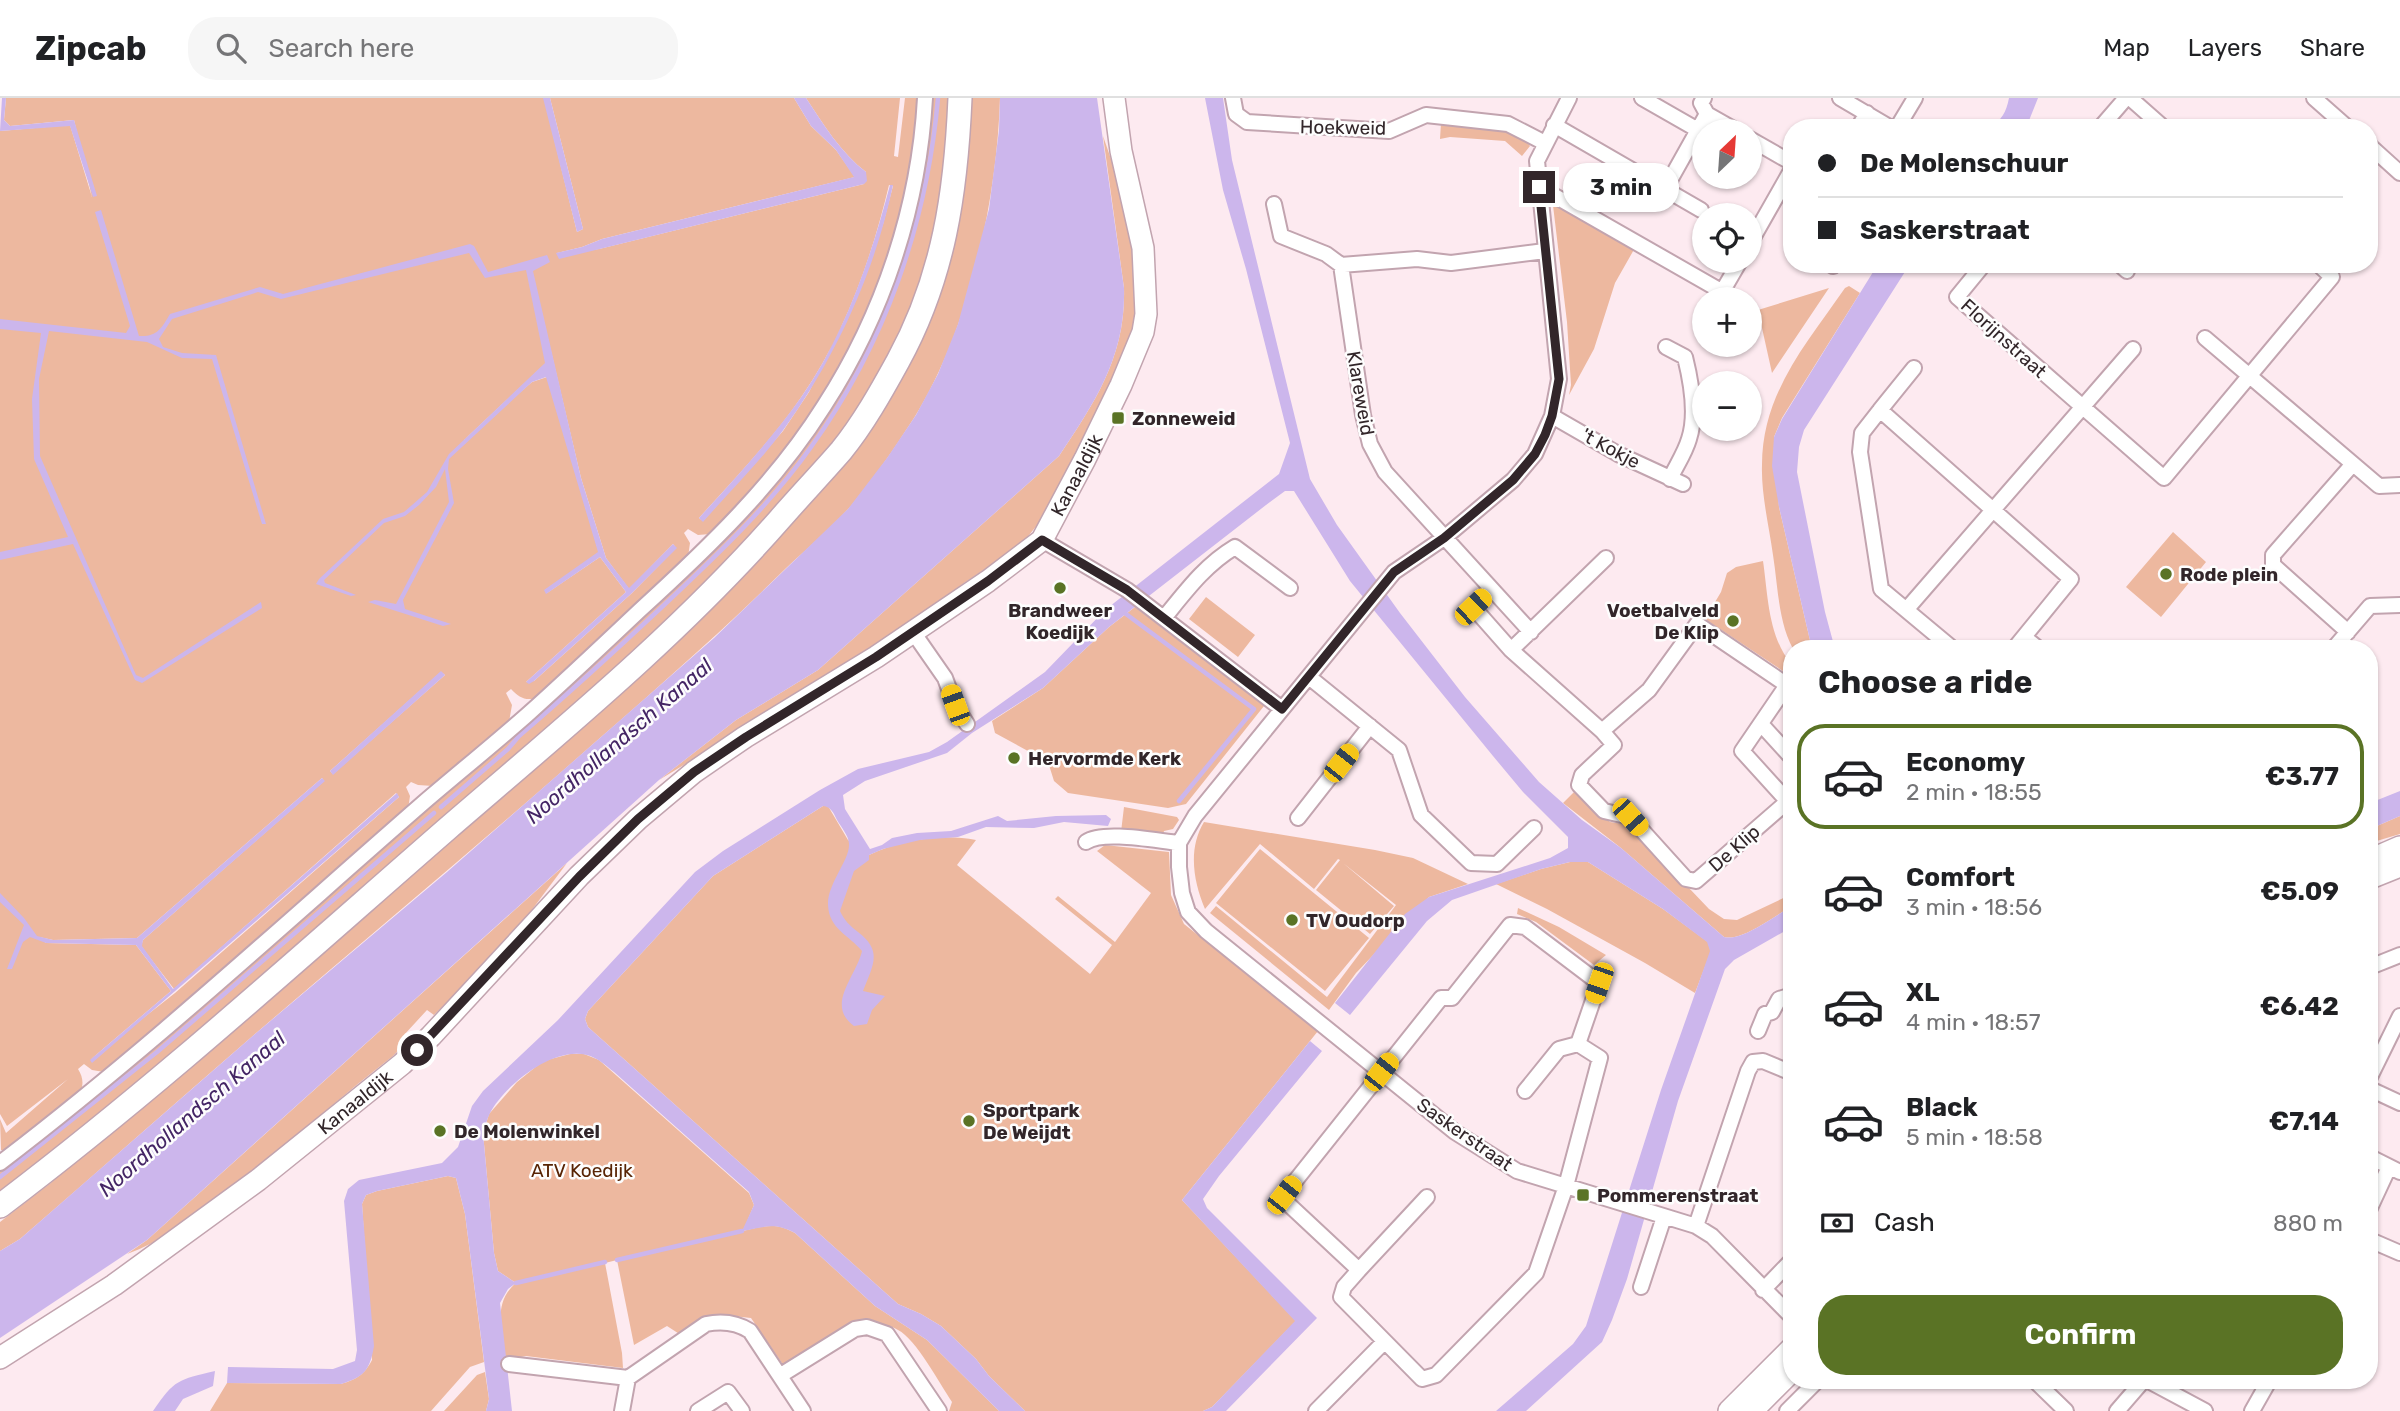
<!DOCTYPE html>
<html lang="en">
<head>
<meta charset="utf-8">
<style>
	:root { --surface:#fff; --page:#f6f6f6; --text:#202124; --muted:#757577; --line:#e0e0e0; --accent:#5a7325 }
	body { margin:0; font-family:Rubik,sans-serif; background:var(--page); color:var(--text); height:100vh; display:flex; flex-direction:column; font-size:26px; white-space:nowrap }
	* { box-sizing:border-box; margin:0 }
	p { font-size:23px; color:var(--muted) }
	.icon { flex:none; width:38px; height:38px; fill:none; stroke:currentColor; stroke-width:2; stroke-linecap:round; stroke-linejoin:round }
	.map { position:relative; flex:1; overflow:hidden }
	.panel { position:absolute; left:1783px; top:542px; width:595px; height:749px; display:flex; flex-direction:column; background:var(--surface); border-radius:28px; box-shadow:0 2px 5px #0004 }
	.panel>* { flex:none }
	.guide { position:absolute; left:1783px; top:21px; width:595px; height:154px; border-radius:28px; box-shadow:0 2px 5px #0004; display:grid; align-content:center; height:154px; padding:0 35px; background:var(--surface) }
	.needle { width:46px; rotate:25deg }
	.buttons { position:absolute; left:1692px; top:21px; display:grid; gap:14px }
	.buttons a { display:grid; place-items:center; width:70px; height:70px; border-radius:50%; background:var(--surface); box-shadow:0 2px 5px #0004; font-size:35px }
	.end { position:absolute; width:32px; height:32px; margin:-16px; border:9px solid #32262a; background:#fff; box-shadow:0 0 0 4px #fff }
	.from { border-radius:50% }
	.bubble { position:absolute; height:49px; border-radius:24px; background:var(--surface); box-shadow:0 2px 5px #0004; font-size:23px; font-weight:700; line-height:49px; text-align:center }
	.car { position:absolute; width:21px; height:42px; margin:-21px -10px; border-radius:9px; box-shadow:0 0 5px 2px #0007; background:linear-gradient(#f5c518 24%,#345 0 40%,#f5c518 0 76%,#345 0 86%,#f5c518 0) }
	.guide b { display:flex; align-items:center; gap:24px; height:66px; font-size:26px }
	.guide b+b { border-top:2px solid var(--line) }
	.guide i { width:18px; height:18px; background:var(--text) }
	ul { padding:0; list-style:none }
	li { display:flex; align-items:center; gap:21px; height:105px; margin:0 14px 10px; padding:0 21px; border:4px solid transparent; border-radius:28px }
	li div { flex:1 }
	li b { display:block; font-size:26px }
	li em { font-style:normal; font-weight:700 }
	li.on { border-color:var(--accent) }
	li>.icon { width:63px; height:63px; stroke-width:1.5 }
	h2 { padding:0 35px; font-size:32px; line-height:84px }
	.pay { display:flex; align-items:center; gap:18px; height:77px; padding:0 35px; font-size:26px }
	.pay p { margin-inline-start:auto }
	.cta { display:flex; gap:14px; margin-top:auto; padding:14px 35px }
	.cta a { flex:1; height:80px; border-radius:28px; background:var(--accent); color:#fff; font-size:28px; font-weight:700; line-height:80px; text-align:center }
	header { display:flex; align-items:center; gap:42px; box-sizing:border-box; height:98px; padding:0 35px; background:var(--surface); border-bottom:2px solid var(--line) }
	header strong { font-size:33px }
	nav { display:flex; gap:38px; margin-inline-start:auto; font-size:24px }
	.search { width:490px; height:63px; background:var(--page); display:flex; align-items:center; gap:18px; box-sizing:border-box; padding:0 24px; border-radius:28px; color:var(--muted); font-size:26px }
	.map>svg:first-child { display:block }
	.green { fill:#edb89f; fill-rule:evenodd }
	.water { fill:#ccb6ec }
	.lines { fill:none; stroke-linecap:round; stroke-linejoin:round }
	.stream { stroke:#ccb6ec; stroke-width:4.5 }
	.street-casing { stroke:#c2a4af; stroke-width:18 }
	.secondary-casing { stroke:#c2a4af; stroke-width:24 }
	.primary-casing { stroke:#c2a4af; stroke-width:26 }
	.street { stroke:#fff; stroke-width:14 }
	.secondary { stroke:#fff; stroke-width:21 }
	.primary { stroke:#fff; stroke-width:23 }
	.route { stroke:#32262a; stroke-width:9 }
	.poi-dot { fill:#5a7325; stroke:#fdfdfd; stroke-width:2.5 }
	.labels { text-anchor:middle; stroke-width:5; stroke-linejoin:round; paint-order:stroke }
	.street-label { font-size:19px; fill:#32262a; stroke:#fdfdfd }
	.poi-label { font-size:19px; font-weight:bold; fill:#32262a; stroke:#fdfdfd; text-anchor:start }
	.park-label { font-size:19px; fill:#582404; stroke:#fdfdfd }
	.water-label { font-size:21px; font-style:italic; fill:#442565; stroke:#fdfdfd }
</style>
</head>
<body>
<header>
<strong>Zipcab</strong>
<div class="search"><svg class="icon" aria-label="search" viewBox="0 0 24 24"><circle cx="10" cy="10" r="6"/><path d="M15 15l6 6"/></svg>Search here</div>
<nav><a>Map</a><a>Layers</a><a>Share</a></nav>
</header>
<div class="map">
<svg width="2400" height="1313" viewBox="0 0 2400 1313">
	<rect width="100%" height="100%" fill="#fdeaf0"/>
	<path class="green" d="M6 0H544L577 134 583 131 550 0H794L811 28 836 52 855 79 602 141 582 149 557 155 599 151 864 86 866 74C841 55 823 26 806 0H900L894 58 898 59 905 0H921L910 83 882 181 856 242 828 294 769 375 710 436 698 437 688 431 684 435 690 445 688 459 541 598C528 604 520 601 511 591L506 595 512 607 509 624 433 688 418 687 411 684 406 689 410 698 408 711 185 907 104 974 92 972 84 966 78 971C83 979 84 986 80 995L6 1052H1L0 1021 6 1035 68 981 7 1028 0 1016V33L70 27 92 99 74 22 10 28 4 22ZM889 87 893 88 883 126 863 185 809 294 783 333 703 423 699 420C735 380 772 342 802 298 845 236 872 159 889 87ZM536 190 581 380 606 460 629 491 673 446 676 450 632 495 534 583 526 584 626 494 600 459 547 495 545 492 599 455 547 279 532 284 464 342 546 265ZM441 574 445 577 333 676 330 673ZM322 680 324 683 143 842 141 848 174 891 396 695 399 699 175 895 90 962 171 893 136 847 46 845 39 839 53 842 137 840Z
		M930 0H953L949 68 922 185 891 259 840 340 700 497 176 956 0 1098V1073L450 692 778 379 877 220Z
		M969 0H1000C997 103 969 232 914 320 894 351 873 382 850 409 828 434 800 456 777 479 712 543 643 602 575 662 469 755 361 845 255 936 176 1004 99 1073 20 1141L0 1153V1124L52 1084 68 1066 609 602 905 267Z
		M1441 25 1520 34 1530 48 1522 58 1505 43 1450 39 1440 41Z
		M1103 38 1129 113 1138 212 1130 251 1070 374 1038 426 1021 447 964 485 878 549 659 682 736 622 818 572 1059 358C1095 304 1126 258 1124 190Z
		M1552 99 1636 148 1615 185 1594 251 1569 297 1571 287 1567 224Z
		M1849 188 1860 195 1782 320 1774 339 1779 409 1812 551H1793C1778 523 1778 488 1773 457 1769 428 1761 396 1762 367 1762 295 1807 245 1845 190Z
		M1829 190 1772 275 1758 212Z
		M2173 434 2206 464 2161 519 2126 489Z
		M1763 463C1768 497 1768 539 1792 567V579L1705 521 1721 494 1727 475 1736 469Z
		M1206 499 1255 537 1238 559 1189 521Z
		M1135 509 1264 608 1186 706 1168 710 1068 695 1054 683 1048 664 995 635 992 623 1043 590 1109 529Z
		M1578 690 1610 724 1629 727 1709 811 1724 821 1737 822 1792 796V808C1776 817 1742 844 1724 839L1621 750 1563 705Z
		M823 708H828L848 742 869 757C901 742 941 735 976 742L957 767 1090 876 1112 847 1055 801 1058 798 1115 844 1151 795 1097 753 1105 747 1169 754 1171 797 1184 826 1318 933 1182 1102 1296 1223 1212 1309 1203 1313H1025L989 1278 976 1261 941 1228 921 1216 898 1206 588 929 585 921 588 913 713 778Z
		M1124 709 1177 719 1179 722 1173 731 1164 733 1163 736 1121 734Z
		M2400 718V736L2370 745V731Z
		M1204 724 1375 752 1413 760 1468 786 1429 799 1356 875 1329 912 1210 815 1216 808 1327 899 1396 807 1343 765 1394 808 1370 836 1316 792 1340 762 1338 761 1314 791 1260 746 1205 811C1193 783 1188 750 1204 724Z
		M1260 751 1369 840 1325 893 1216 805Z
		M1570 764H1588L1663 811 1708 844 1711 853 1695 895 1645 865 1547 811 1496 786 1541 771Z
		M567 765 510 841 434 917 427 912 404 937 408 942 393 958C332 1005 276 1058 214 1104 186 1125 160 1144 127 1156L147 1142Z
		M1518 810 1559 829 1606 857 1594 867 1536 824 1517 816Z
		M570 956H584L599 962 749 1095 754 1107 743 1133C765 1128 775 1124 795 1135L875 1208 927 1242 999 1313H949L952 1304C940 1286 916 1241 898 1232 890 1227 879 1225 870 1224L786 1271 751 1220 715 1216 684 1239 667 1228 634 1247 617 1162 605 1165 622 1255 623 1270 526 1258 506 1262C502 1234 492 1205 516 1185L498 1173 494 1155 483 1035 489 1016 517 984 543 963Z
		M448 1078 456 1080 465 1116 484 1264 470 1269 431 1313H210L227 1285 341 1286C357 1281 364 1277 372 1262L362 1106 366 1097 377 1093Z
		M485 1274 489 1301 486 1313H444L477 1277Z"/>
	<path class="water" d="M2 0H6L4 22 10 28 74 22 97 98 93 99 70 28 0 33Z
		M543 0H550L583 131 577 134Z
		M794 0H806C823 26 841 55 866 74L867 83 864 86 559 161 556 155 582 149 602 141 854 79 836 52 811 28Z
		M1000 0H1097L1124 190C1126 258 1095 304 1059 358L818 572 736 622 659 682 147 1142 0 1240V1153L20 1141 255 936 447 774 714 540 848 411 887 360 916 317 938 276 958 226 989 111 999 32Z
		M1205 0H1223L1232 62 1310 381 1337 427 1400 515 1465 599 1539 684 1582 722 1621 750 1724 839C1742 844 1776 817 1792 808V829L1734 862 1725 871 1678 1003 1627 1181 1612 1222 1602 1244 1526 1313H1496L1573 1246 1586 1228 1661 992 1710 853 1707 844 1663 811 1588 764H1570L1541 771 1452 802 1427 823 1350 917 1335 905 1405 816 1429 799 1550 760 1568 750V739L1523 694 1493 658 1350 483 1294 393H1285L1266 407 1109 529 1043 590 972 635 947 655 865 683 843 697 845 711 870 751 882 747 892 740 917 735 951 733 998 718 1007 723 1056 718 1106 717 1111 721 1108 728 1064 724 1034 730 986 729 958 739 920 742 883 751 869 757V762L854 773 840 813C844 822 850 828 858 834 883 853 873 867 863 893L885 898 872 912 867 926 854 928C825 907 856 879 862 853 849 837 829 831 828 807 827 786 850 762 849 746 849 738 841 729 837 722 833 714 831 709 823 708L713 778 588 913 585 921 588 929 898 1206 921 1216 941 1228 976 1261 989 1278 1025 1313H999L927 1242 875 1208 795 1135C774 1124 765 1129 742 1133L754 1107 749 1094 614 974C605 967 598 960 587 957 553 948 505 987 490 1015 487 1021 485 1029 483 1035L494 1155 498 1173 516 1185 508 1191 500 1205 512 1313H486L489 1301 465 1116 456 1080 448 1078 377 1093 366 1097 362 1106 374 1248C370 1272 364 1279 341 1286L227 1285 228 1269 333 1271 355 1263 357 1252 344 1103 348 1091 359 1082 442 1065 458 1049 472 1008 483 993 558 922 695 774 723 753 820 692 858 671 929 654 947 644 1045 574 1105 512 1279 376 1290 345 1246 171 1223 92Z
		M2009 0H2038L2026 30H1990C2002 21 2006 15 2009 0Z
		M890 87H893C875 174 836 259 784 331 760 364 730 393 703 424L699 420C735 380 771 342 802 298 845 236 871 159 890 87Z
		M101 112 139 238C157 239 161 231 170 216L260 189 283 196 470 146 474 148 488 174 547 157 550 164 533 173 581 380 606 460 629 490 673 446 677 450 632 495 534 583 529 586 526 584 626 494 600 459 546 496 544 492 598 454 546 279 532 284 449 361 448 371 454 405 403 502 405 511 451 526 443 528 368 504 375 502 396 506 449 404 445 371 436 389 419 407 405 418 384 425 324 482 325 485 356 497 351 498 316 486 319 481 383 421 404 414 427 394 449 356 545 265 526 172 485 180 469 155 281 201 258 194 172 221 159 241 163 249 182 255 216 257 266 426H262L212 261 182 260 147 244 49 233 39 281 40 358 136 577 143 580 261 504 262 510 142 585 135 582 73 446 0 462V454L68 439 34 361 32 301 41 235 0 231V221L126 235 130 228 95 114Z
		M1878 166H1910L1804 332 1799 349 1797 374 1825 514 1835 551H1812L1779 409 1772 368 1774 339 1782 321Z
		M441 573 445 577 333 677 330 673Z
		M322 680 325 683 143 842 142 848 173 891 397 695 399 699 92 965 90 962 171 893 136 847 46 845 30 839 23 844 12 871H7L24 827 0 804V795L24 820 37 838 53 842 137 840Z
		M2400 693V718L2370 731V705Z
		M1310 943 1322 953 1219 1078 1203 1101 1207 1110 1317 1220 1226 1313H1203L1212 1309 1295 1223 1182 1102Z
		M215 1273 213 1288 183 1301 175 1313H153C175 1281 178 1282 215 1273Z"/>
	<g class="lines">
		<path class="stream" d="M1126 516 1254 611 1179 703
			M441 709 508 651 519 638C568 596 616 552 664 507 716 458 770 407 811 349 885 246 927 125 938 0
			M0 1079 157 954 434 715
			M617 1162 742 1133
			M516 1185 605 1164"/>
		<defs>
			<path id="street" d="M1233 0 1236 16 1247 24 1389 33 1426 17 1508 26 1545 45
				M1569 0 1537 63 1559 281 1552 318 1535 356 1513 382 1444 440 1394 474 1195 718 1179 745V769L1182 795 1188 814 1206 833 1455 1034 1517 1073 1696 1128 1712 1138 1792 1219
				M1642 0 1698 32
				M1840 0 1891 30
				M2130 0 2164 30
				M2314 0 2348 30
				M1707 16 1737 33
				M1554 27 1701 112
				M1858 30 1867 15
				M1897 30 1915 0
				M2100 30 2126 0
				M1750 41 1792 65
				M2370 48 2400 75
				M1539 89 1735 201
				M1665 91 1707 16 1701 5 1704 0
				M1274 106 1281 138 1326 156 1341 167 1417 161 1451 165 1545 153
				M1750 145 1792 71
				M1830 166 1833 168
				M1984 166 1957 199 2164 380 2332 179 2318 166
				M2119 166 2127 173
				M1341 167 1363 317 1370 346 1385 374 1531 534
				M1722 194 1740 163
				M2205 240 2379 388 2400 387
				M1666 249 1685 259C1691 283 1697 317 1689 341 1685 355 1676 368 1670 381
				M1880 312 1914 270
				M1552 318 1618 356 1683 386
				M1042 442 1127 492 1282 611
				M1491 491 1473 509 1511 552 1602 633 1614 647 1582 677 1579 687 1604 713 1630 719 1686 781 1696 783 1787 704
				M1906 512 2133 251
				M1164 520C1186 493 1205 467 1235 449L1290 490
				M913 534 945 580 955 607 967 626
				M2348 534 2273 467V457L2352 367
				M2024 539 2039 551
				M1953 551 1881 491 1860 354 1862 335 1880 312 2071 481 2014 551
				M2333 551 2370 508 2400 507
				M1511 552 1606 460
				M1309 579 1399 652 1421 717 1471 765 1497 766 1534 730
				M1761 626 1792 660
				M1602 633 1649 592 1697 526 1787 587 1742 653 1792 708
				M1298 720 1370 628
				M1086 744C1103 732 1157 743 1179 745
				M1510 827 1525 829 1599 885 1578 946 1600 960 1566 1088 1536 1175 1436 1277 1422 1281 1341 1199 1344 1189 1359 1172 1285 1103 1284 1097 1441 900H1452Z
				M2370 869 2400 857
				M1758 933 1765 916 1772 914 1779 901 1792 897
				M2370 979 2400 918
				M2370 991 2400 1005
				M1525 993 1559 951 1578 946
				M2370 1059 2400 1074
				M0 1065C147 953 283 827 422 706 457 676 493 647 527 617 565 583 602 548 639 513 707 451 775 386 824 308 883 217 919 109 925 0
				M2370 1110 2389 1069
				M1696 1128 1748 973 1753 964 1763 963 1792 975
				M2370 1142 2400 1155
				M1359 1172 1427 1099
				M1641 1189 1664 1119
				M1763 1192 1792 1162
				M509 1266 628 1280
				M781 1277 855 1231 867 1229 887 1236 939 1313
				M2035 1283 2066 1313
				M2149 1283 2205 1313
				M622 1313 628 1280 706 1226C721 1223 736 1224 750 1233L803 1313
				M698 1313 728 1294 742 1313
				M1316 1313 1384 1244
				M1787 1313 1817 1283
				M2117 1313 2143 1283
				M2252 1313 2269 1283"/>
			<g id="secondary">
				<path d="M2370 762 2400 749"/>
				<path d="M2370 780 2400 768"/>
				<path id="s1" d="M0 1260 114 1187 258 1082 402 966 431 938 579 778 638 721 694 674 745 639 876 559 988 483 1042 442 1085 361 1121 287 1143 234 1146 216 1143 150 1121 53 1114 0"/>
				<path d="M1729 1313 1792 1250"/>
				<path d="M1752 1313 1792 1273"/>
			</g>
			<path id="primary" d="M0 1108C156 990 300 859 447 731 563 631 679 536 780 421 800 398 821 376 841 353 863 326 881 294 898 263 944 179 956 94 960 0"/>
		</defs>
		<use href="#street" class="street-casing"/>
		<use href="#secondary" class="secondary-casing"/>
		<use href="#primary" class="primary-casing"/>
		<use href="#street" class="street"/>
		<use href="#secondary" class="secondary"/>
		<use href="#primary" class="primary"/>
	</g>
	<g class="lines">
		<path class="route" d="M417 952 579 779 638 721 694 674 746 639 876 559 988 483 1042 442 1127 492 1282 611 1394 474 1444 440 1513 382 1535 356 1545 337 1552 318 1559 281 1539 89"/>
	</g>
	<g class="poi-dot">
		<rect x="1111" y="313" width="14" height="14" rx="3.5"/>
		<circle cx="2166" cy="476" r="7"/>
		<circle cx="1060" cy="490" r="7"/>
		<circle cx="1733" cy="523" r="7"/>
		<circle cx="1014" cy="660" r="7"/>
		<circle cx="1292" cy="822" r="7"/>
		<circle cx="969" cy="1023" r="7"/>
		<circle cx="440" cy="1033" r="7"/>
		<rect x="1576" y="1090" width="14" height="14" rx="3.5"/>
	</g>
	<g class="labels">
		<g class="street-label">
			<text transform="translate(1343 29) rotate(1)" y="7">Hoekweid</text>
			<text transform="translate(2004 240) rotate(42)" y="7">Florijnstraat</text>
			<text transform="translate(1361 295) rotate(80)" y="7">Klareweid</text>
			<text transform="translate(1611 350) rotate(28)" y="7">'t Kokje</text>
			<text dy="7" stroke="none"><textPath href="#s1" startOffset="1404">Kanaaldijk</textPath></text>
			<text transform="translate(1734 750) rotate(-41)" y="7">De Klip</text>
			<text dy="7" stroke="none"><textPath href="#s1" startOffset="438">Kanaaldijk</textPath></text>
			<text transform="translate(1465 1036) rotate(35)" y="7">Saskerstraat</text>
		</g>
		<g class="poi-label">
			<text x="1132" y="327">Zonneweid</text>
			<text x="2180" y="483">Rode plein</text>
			<text x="1060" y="519" text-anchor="middle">Brandweer<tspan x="1060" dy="22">Koedijk</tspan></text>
			<text x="1719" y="519" text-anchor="end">Voetbalveld<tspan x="1719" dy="22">De Klip</tspan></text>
			<text x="1028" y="667">Hervormde Kerk</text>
			<text x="1306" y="829">TV Oudorp</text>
			<text x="983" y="1019">Sportpark<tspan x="983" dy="22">De Weijdt</tspan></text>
			<text x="454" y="1040">De Molenwinkel</text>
			<text x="1597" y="1104">Pommerenstraat</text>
		</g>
		<g class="park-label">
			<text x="582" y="1079">ATV Koedijk</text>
		</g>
		<g class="water-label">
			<text transform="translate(619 643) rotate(-41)" y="7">Noordhollandsch Kanaal</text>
			<text transform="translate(192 1016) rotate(-41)" y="7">Noordhollandsch Kanaal</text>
		</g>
	</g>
</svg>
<div class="buttons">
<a><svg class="needle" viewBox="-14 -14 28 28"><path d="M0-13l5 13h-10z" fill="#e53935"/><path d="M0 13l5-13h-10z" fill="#757577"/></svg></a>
<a><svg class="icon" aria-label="locate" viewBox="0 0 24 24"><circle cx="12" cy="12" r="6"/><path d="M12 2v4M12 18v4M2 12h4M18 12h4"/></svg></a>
<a>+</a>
<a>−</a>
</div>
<i class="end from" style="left:417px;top:952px"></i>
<i class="end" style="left:1539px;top:89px"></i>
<div class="bubble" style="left:1563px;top:65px;width:116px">3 min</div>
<i class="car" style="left:1473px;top:509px;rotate:46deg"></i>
<i class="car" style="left:955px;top:607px;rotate:340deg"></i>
<i class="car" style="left:1341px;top:665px;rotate:38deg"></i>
<i class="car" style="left:1630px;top:719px;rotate:138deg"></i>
<i class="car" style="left:1599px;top:885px;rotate:199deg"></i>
<i class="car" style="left:1381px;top:974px;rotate:38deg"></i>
<i class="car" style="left:1284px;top:1097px;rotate:38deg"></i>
<div class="guide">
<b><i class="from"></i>De Molenschuur</b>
<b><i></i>Saskerstraat</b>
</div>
<section class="panel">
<h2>Choose a ride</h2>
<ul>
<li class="on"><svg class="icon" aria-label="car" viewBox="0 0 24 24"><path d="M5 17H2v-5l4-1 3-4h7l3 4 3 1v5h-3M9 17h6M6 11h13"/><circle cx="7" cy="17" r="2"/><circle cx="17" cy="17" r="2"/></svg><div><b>Economy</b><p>2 min · 18:55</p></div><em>€3.77</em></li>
<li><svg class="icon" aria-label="car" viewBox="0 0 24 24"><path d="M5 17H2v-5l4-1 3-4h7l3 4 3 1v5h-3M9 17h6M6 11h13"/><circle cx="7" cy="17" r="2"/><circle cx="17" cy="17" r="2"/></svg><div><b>Comfort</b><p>3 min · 18:56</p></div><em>€5.09</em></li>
<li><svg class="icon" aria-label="car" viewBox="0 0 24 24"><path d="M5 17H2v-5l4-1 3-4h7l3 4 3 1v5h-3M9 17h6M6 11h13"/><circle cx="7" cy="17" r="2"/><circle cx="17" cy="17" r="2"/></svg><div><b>XL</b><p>4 min · 18:57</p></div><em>€6.42</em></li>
<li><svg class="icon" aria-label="car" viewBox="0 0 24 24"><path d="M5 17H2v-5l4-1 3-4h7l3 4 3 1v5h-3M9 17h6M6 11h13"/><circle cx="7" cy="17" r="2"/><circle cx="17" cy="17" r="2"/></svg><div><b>Black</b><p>5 min · 18:58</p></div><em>€7.14</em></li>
</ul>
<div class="pay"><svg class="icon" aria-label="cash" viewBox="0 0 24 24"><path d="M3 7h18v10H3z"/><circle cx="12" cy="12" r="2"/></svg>Cash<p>880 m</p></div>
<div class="cta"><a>Confirm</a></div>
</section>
</div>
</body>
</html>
